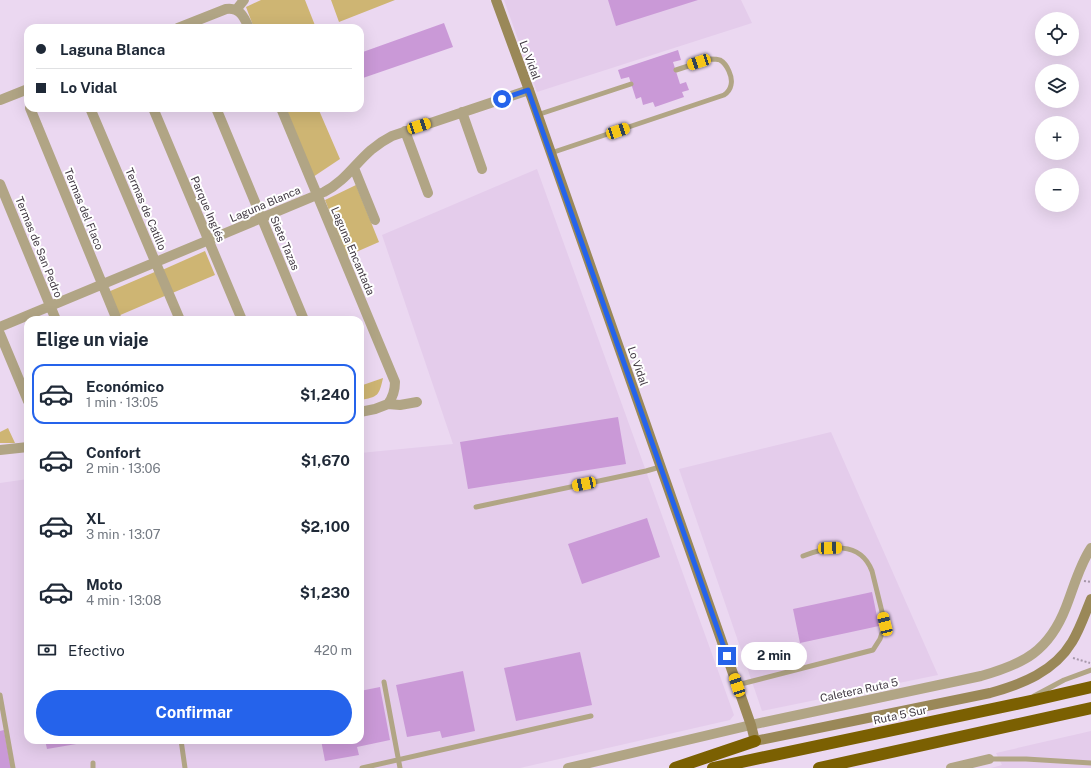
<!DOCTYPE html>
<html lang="es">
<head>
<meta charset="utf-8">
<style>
	:root { --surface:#fff; --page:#f6f6f7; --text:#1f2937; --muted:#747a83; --line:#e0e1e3; --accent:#2563eb }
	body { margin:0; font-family:"Public Sans",sans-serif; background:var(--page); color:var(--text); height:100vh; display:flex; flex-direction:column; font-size:15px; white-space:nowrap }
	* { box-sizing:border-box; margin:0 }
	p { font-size:13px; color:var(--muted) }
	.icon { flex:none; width:22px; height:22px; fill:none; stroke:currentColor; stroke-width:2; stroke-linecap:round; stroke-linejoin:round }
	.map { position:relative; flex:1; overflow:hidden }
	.details { position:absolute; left:24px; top:316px; width:340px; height:428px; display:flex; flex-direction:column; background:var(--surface); border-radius:12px; box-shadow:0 4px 16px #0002 }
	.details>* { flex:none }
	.top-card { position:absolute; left:24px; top:24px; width:340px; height:88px; border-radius:12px; box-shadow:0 4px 16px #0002; display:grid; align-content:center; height:88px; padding:0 12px; background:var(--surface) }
	.controls { position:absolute; left:1035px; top:12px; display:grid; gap:8px }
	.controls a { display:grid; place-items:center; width:44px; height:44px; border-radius:50%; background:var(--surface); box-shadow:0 4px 16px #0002; font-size:20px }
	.end { position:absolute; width:18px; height:18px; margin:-9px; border:5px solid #2563eb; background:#fff; box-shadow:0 0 0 2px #fff }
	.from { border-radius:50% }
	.bubble { position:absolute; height:28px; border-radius:14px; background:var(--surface); box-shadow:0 4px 16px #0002; font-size:13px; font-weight:700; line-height:28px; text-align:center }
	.car { position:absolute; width:12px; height:24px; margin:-12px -6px; border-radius:5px; box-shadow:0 0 3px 1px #0007; background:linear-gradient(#f5c518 24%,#345 0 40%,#f5c518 0 76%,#345 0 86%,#f5c518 0) }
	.top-card b { display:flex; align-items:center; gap:14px; height:38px; font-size:15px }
	.top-card b+b { border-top:1px solid var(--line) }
	.top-card i { width:10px; height:10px; background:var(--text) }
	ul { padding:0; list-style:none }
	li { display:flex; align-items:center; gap:12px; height:60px; margin:0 8px 6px; padding:0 4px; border:2px solid transparent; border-radius:12px }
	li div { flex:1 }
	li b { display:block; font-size:15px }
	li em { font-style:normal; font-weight:700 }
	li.current { border-color:var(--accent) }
	li>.icon { width:36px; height:36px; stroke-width:1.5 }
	h2 { padding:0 12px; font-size:18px; line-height:48px }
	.pay { display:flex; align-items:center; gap:10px; height:44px; padding:0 12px; font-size:15px }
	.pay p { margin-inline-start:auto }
	.action { display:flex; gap:8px; margin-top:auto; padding:8px 12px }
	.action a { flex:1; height:46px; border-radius:24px; background:var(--accent); color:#fff; font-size:16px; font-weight:700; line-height:46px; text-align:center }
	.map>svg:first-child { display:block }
	.built { fill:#e4cceb }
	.green { fill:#ceb573 }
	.building { fill:#ca99d7 }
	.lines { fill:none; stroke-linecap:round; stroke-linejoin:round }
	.path { stroke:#a697aa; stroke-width:2; stroke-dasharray:2 2; stroke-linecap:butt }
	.service { stroke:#b1a585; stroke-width:5 }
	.minor { stroke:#b1a585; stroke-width:10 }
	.tertiary { stroke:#b1a585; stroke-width:10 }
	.secondary { stroke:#9a8858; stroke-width:10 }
	.motorway { stroke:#7b6002; stroke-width:12 }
	.route { stroke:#2563eb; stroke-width:5 }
	.labels { text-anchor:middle; stroke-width:4; stroke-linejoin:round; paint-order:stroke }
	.street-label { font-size:11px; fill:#413943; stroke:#fff }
</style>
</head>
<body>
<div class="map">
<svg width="1091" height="768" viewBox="0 0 1091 768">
	<rect width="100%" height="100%" fill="#ebd8f1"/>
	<path class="built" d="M504 0H741L752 23 537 92Z
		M537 169 734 715 730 720 520 768H0V483L28 479V740H360V453L453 444 382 235Z
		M831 432 938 675 762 711 679 469Z
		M1091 731V768H991L1002 765 996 753Z"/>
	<path class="green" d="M261 0H305L316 28H254L246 7Z
		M331 0H395L339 22Z
		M286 108H318L340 159 313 177Z
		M356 185 379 242 347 256 325 200Z
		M205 251 215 275 170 294 160 271Z
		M157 271 167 295 118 316 108 292Z
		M383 378C379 396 378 397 360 400V386Z
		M8 428 15 443H0V432Z"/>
	<path class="building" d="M608 0H698L616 26Z
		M444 23 453 47 360 79V53Z
		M678 50 681 60 673 62 680 84 686 82 689 90 682 92 684 97 655 107 653 102 643 105 641 97 636 99 629 77 621 79 618 70Z
		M618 417 626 464 468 489 460 442Z
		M647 518 660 557 582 584 568 544Z
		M872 592 879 626 800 643 793 609Z
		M580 652 592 705 516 721 504 668Z
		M463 671 475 731 442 738 440 731 407 737 396 685Z
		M380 687 390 740 357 747 359 755 325 761 321 740H360V691Z
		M4 730 11 768H0V731Z
		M45 740H94V741L47 749Z"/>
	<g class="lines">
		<path class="path" d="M1084 581 1091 582
			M1073 658 1090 663"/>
		<path class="service" d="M537 115 631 84
			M551 153 724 95C727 93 730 90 731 85 733 77 727 64 720 60 717 59 713 59 710 59L676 70
			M476 507 646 471 660 467
			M384 682 400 768
			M737 685 873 650 880 639 885 624 872 571C860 540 828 546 803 556
			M0 695 13 768
			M1034 696 1064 680 1091 670
			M181 740 185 768
			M989 759H1026L1091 763
			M93 763V768
			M362 768 591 716"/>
		<path class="minor" d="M236 10 244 0
			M178 28 226 9C240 7 244 17 249 28
			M0 100 28 89
			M30 108 117 320
			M90 108 180 320
			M153 108 242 320
			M216 108 304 320
			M281 108 395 382C395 391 393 397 388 404
			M462 112 482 169
			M405 131 428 193
			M354 168 375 220
			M0 184 56 320
			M0 327 324 192C344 182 355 164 371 150 377 145 384 140 392 136L529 90
			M0 334 28 401
			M360 412 375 409 388 404 400 405 417 402
			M0 450 28 447
			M951 768 989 759"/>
		<path class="tertiary" d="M568 768 751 725 981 676C1024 664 1049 651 1066 607 1074 587 1079 566 1091 548"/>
		<path class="secondary" d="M496 0 529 90 737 685 751 725 755 741 990 693C1022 684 1054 672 1072 642 1080 629 1085 614 1091 599"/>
		<path class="motorway" d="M675 768 755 741
			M713 768 1035 700 1091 687
			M819 768 1091 708"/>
	</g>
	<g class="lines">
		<path class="route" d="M502 99 528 90 727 656"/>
	</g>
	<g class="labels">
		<g class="street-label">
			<text transform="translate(530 60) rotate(70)" y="4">Lo Vidal</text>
			<text transform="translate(265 204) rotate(-23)" y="4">Laguna Blanca</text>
			<text transform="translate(84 209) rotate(68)" y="4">Termas del Flaco</text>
			<text transform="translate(146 209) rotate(67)" y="4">Termas de Catillo</text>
			<text transform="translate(208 209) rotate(67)" y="4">Parque Inglés</text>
			<text transform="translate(285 243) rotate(67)" y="4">Siete Tazas</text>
			<text transform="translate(39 247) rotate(68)" y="4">Termas de San Pedro</text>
			<text transform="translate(353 251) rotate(67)" y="4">Laguna Encantada</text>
			<text transform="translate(638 366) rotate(71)" y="4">Lo Vidal</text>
			<text transform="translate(859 690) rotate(-12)" y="4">Caletera Ruta 5</text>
			<text transform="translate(900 715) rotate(-12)" y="4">Ruta 5 Sur</text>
		</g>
	</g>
</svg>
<div class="controls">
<a><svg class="icon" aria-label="locate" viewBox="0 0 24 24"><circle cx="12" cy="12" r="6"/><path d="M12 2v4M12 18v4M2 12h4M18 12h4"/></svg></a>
<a><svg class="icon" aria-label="layers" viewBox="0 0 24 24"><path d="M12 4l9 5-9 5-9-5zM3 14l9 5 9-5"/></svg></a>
<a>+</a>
<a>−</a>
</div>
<i class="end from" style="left:502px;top:99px"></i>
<i class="end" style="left:727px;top:656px"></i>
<div class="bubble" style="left:741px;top:642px;width:66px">2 min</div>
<i class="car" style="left:699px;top:62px;rotate:252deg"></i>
<i class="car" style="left:419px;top:126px;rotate:72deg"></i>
<i class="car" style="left:618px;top:131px;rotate:71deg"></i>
<i class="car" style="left:584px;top:484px;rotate:258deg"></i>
<i class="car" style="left:830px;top:548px;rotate:88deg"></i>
<i class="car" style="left:885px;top:624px;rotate:346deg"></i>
<i class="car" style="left:737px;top:685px;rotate:341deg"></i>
<div class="top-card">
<b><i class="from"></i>Laguna Blanca</b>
<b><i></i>Lo Vidal</b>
</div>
<section class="details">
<h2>Elige un viaje</h2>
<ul>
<li class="current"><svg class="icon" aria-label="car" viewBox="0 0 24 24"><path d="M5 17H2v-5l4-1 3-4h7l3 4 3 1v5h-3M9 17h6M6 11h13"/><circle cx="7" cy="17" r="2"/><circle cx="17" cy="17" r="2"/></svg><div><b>Económico</b><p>1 min · 13:05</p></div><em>$1,240</em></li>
<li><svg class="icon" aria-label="car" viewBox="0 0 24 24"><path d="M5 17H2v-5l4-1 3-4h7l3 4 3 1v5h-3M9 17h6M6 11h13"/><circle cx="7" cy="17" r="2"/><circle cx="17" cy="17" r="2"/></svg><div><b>Confort</b><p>2 min · 13:06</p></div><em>$1,670</em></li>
<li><svg class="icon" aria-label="car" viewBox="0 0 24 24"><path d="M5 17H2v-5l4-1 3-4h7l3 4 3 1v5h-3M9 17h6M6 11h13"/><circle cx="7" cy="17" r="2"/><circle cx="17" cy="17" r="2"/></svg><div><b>XL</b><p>3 min · 13:07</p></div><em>$2,100</em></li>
<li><svg class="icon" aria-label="car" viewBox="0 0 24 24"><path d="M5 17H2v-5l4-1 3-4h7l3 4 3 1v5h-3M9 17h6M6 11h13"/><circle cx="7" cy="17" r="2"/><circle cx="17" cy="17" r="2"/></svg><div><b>Moto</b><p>4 min · 13:08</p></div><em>$1,230</em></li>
</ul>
<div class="pay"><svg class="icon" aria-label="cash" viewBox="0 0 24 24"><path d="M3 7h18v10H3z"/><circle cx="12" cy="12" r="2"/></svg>Efectivo<p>420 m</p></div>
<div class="action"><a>Confirmar</a></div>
</section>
</div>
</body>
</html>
